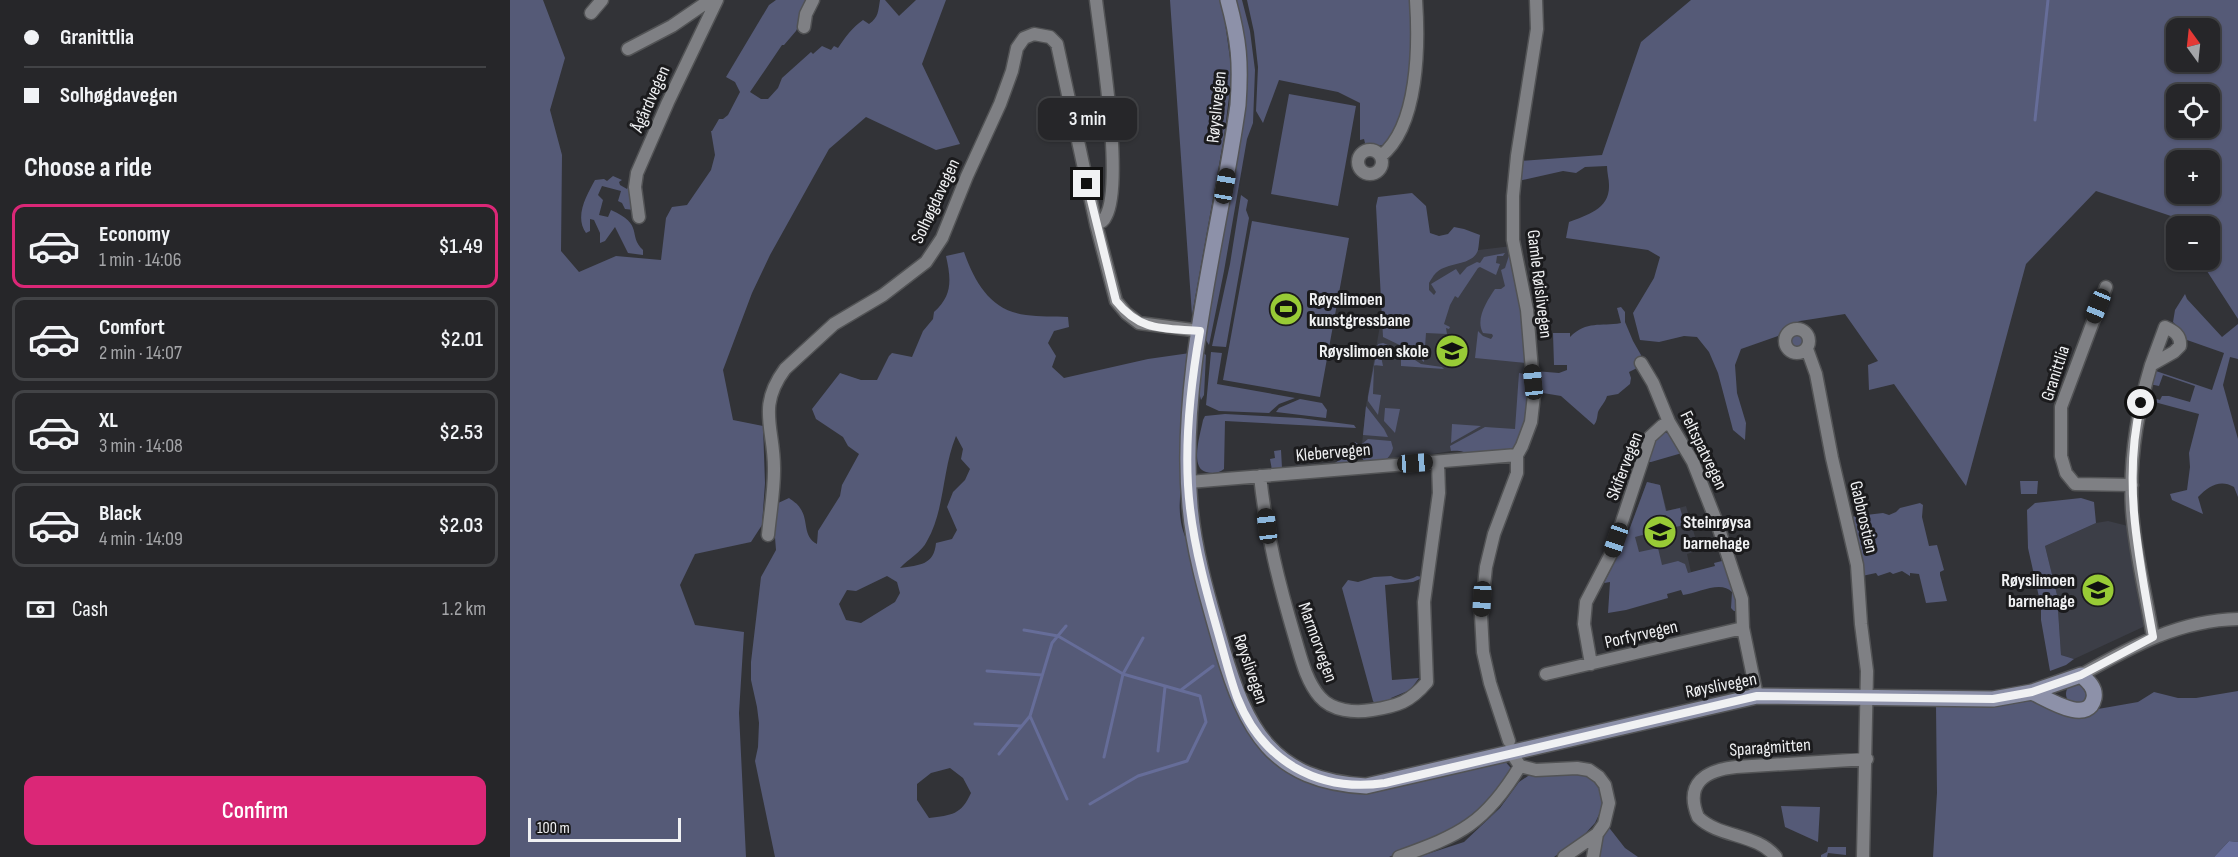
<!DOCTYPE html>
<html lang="en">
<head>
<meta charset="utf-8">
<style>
	:root { --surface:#262629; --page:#323235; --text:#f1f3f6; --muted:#a4a5a8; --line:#424346; --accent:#db2777 }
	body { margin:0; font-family:"Sofia Sans Condensed",sans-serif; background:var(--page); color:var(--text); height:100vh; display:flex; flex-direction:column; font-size:22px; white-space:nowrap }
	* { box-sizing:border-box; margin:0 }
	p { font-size:20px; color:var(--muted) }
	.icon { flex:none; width:33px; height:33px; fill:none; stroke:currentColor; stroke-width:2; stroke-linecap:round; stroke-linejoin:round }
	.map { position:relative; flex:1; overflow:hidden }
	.drawer { display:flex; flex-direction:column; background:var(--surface); width:510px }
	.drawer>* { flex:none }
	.banner { display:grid; align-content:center; height:132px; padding:0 24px; background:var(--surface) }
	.needle { width:39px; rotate:345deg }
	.fabs { position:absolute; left:1656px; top:18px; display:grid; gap:12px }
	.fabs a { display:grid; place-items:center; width:54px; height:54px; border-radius:12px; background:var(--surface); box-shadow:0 2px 4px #0004,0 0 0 2px var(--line); font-size:30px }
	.scale { position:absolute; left:18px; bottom:15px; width:153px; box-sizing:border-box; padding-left:6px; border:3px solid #f0f1f3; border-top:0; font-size:16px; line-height:21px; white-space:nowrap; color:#f0f1f3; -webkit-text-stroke:4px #1b1b1d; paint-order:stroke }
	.end { position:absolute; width:27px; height:27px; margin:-14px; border:8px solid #f0f1f3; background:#111; box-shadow:0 0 0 3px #111 }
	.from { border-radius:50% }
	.bubble { position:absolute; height:42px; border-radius:12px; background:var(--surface); box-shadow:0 2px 4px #0004,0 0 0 2px var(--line); font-size:20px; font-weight:600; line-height:42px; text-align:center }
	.car { position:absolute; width:18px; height:36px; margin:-18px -9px; border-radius:8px; box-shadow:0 0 4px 2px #0007; background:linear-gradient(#222 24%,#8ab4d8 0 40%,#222 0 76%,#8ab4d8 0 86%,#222 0) }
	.banner b { display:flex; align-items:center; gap:21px; height:57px; font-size:22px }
	.banner b+b { border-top:2px solid var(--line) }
	.banner i { width:15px; height:15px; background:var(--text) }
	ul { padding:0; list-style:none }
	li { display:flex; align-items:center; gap:18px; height:84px; margin:0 12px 9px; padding:0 12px; border:3px solid var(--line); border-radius:12px }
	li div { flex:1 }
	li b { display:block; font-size:22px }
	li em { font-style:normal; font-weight:600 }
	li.selected { border-color:var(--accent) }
	li>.icon { width:54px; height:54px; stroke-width:1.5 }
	h2 { padding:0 24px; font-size:27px; line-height:72px }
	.pay { display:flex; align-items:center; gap:15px; height:66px; padding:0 24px; font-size:22px }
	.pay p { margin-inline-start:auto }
	.action { display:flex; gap:12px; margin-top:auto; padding:12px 24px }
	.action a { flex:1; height:69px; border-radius:12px; background:var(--accent); color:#fff; font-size:24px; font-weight:600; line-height:69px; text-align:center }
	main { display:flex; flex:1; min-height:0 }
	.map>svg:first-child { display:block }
	.built { fill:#3c3e47 }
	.green { fill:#555a77; fill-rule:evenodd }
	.water { fill:#666d99 }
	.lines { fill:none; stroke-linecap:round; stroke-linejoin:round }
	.stream { stroke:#666d99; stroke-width:3 }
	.street-casing { stroke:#525355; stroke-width:15 }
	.secondary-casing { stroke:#525355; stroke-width:18 }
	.street { stroke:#7f8084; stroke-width:12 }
	.secondary { stroke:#8d91a9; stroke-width:15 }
	.route { stroke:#f0f1f3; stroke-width:8 }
	.labels { text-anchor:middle; stroke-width:6; stroke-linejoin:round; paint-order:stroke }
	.street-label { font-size:18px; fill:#f0f1f3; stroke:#1b1b1d }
	.poi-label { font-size:18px; font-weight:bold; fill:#f0f1f3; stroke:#1b1b1d; text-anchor:start }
</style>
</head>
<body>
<main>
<section class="drawer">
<div class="banner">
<b><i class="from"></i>Granittlia</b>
<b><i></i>Solhøgdavegen</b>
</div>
<h2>Choose a ride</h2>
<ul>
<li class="selected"><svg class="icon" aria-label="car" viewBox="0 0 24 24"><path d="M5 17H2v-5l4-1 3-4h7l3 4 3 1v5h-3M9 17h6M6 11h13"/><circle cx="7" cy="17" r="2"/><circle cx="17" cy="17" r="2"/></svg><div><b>Economy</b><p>1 min · 14:06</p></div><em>$1.49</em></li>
<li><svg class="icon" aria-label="car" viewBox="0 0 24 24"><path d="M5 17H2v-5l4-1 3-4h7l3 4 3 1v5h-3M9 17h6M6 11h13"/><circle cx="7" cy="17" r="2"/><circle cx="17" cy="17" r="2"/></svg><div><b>Comfort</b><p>2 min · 14:07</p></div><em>$2.01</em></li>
<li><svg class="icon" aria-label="car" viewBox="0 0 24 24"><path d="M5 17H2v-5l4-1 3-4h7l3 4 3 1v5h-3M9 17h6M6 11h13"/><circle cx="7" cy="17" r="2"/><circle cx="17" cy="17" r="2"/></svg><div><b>XL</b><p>3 min · 14:08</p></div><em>$2.53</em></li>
<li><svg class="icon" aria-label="car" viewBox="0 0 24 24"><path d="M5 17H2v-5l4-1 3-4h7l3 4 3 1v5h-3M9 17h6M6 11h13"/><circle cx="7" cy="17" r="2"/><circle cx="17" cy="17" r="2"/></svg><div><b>Black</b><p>4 min · 14:09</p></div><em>$2.03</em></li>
</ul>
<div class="pay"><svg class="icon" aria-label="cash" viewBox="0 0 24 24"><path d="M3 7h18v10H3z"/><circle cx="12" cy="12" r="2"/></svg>Cash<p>1.2 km</p></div>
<div class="action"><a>Confirm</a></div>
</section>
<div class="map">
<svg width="1728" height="857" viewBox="0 0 1728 857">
	<rect width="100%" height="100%" fill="#323337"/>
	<path class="built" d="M1002 246 1015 310 1018 425 958 453 953 450 941 451 874 462 853 460 852 444 856 406 873 308 952 252Z
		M1137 482 1150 485 1157 511 1176 506 1189 550 1177 554 1181 572 1177 574H1127L1094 583 1114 544Z
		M1598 521 1618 526 1635 617 1633 627 1564 659 1551 655 1547 595 1535 546 1586 523Z"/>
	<path class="green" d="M0 0H33L55 58 40 110 52 155 51 251 69 272 106 256 151 260 156 218 162 207 177 205 201 170 205 155 201 131H202L209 119H213L218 115 230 92 225 82 216 77 259 5 266 0H301L286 31 274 45H272L240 92 251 99H258L268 88 272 78 301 52 303 54 312 46 321 50 324 46 328 48C336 36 342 28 353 20L359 24C369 17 368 11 370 0H375L389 16 406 0H436L412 64 450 144 426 150 356 117 319 149 260 255 242 293 213 370 223 420 253 426 255 483 252 525 241 542 185 554 170 585 185 625 234 632 229 713 236 857H0Z
		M660 0H710L714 15 722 73 714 137 682 315Z
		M724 0H732L740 31 745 70 743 123 737 139 714 271 699 345 694 337 728 155Z
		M737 0H904L902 76 886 131 874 145 856 147 854 139 850 140V103L828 92 769 80 753 123 746 111 748 67 744 32Z
		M1181 0H1728V319L1695 268 1701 262 1700 226H1674L1670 219 1586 191 1516 264 1456 486 1384 384 1359 390 1358 365 1368 361 1335 314 1290 321 1273 328 1268 336 1231 349 1225 365 1227 393 1236 423 1235 440 1223 430 1208 373 1199 352 1187 337 1174 336 1149 342 1130 340 1123 313 1144 278 1150 257 1138 250 1056 238 1059 222C1077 215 1100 209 1099 185 1099 179 1097 173 1097 166L1075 167 1066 173 1053 171 1008 181 1009 161 1092 155 1131 42ZM1666 28H1700V62H1666ZM1666 94H1700V128H1666ZM1666 160H1700V194H1666Z
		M779 94 846 106 828 206 761 194Z
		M103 176 112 180 109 182 110 185 117 189 120 183 124 210 115 209 112 203 108 201 111 191 92 186 88 195 93 200 89 215 98 217 101 210C135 225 117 235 133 250V255L118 253 105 227 95 241 90 243V233L84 220 80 219V231L76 233C64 216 77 195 85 180L94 179 97 181Z
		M902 193 916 206 920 233 929 236 938 234 944 227 954 229 970 235C969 240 969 245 968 250 963 266 938 262 927 272 924 274 921 280 919 283V290L924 295 926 292 921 284 946 269 950 275 957 267 967 262 970 263 974 257 995 253 993 256H987L986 263 990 264 986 275 970 267 968 268 948 298 945 296 940 305 934 324 940 327 939 329 936 328 937 334 916 333 914 362 900 350 873 337 866 206 868 197Z
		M731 195 738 200 736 210 739 218 716 347 702 346 720 264Z
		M742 221 839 238 810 397 713 380Z
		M1002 246 1006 263 1017 363 965 358 968 331 973 336 981 339 983 336 982 334 973 333C965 319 977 301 985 289H991L995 286 991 270 995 268Z
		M454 252C465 283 481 311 516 315 529 317 544 316 558 317L559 327 544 331 538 343 546 356 542 367 554 378 638 359 680 353C678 387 676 421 674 455 672 486 663 516 679 545L740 733 812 786 993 759 1000 767V773L963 820 879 857H265L245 761 248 747 249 723 247 707 241 680V662L251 577 266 550 264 525 266 504 279 498C283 501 288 504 290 508 299 520 292 536 307 544L308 531 330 496 332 485 349 454 338 446 333 437 306 419 302 409 330 373 351 380H367L379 356 382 353 402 357 413 331 423 319 424 312C443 295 441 279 436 256ZM446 436 453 449 451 459 460 469 455 480 443 492 437 507 447 530 442 539 426 543C424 565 410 565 390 568 398 559 412 552 417 541 435 510 432 470 446 436ZM377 576 387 582 390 593 385 602 351 623 336 620 329 604 337 590 346 591ZM440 768 453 778 461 793C451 815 442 815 419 818L407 800V784L421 773Z
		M1675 294 1677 299 1712 337 1728 324V359L1720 357 1713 385 1728 439V497L1724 487C1710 479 1699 486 1688 497L1693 514 1662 500 1660 494 1677 490 1680 467 1679 453 1689 414 1637 400V396L1650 400 1652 396H1659L1680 402 1685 386 1653 375 1649 386 1639 384 1643 370 1702 390 1714 353 1677 340 1674 333 1663 322 1665 310Z
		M1111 307 1115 312V322L1123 341 1131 355 1129 367 1119 372 1121 378 1120 384 1108 394 1097 396C1095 403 1090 407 1088 412 1087 418 1087 421 1084 425L1051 396 1027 392 1025 371 1049 373 1057 370V365H1044L1043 333H1060V337C1077 320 1090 327 1111 323L1107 308Z
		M1278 341a9 9 0 1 1 18 0a9 9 0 1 1-18 0Z
		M873 343 883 347 871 356 873 366 864 365 863 394 871 395 868 415 858 401V397L868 344Z
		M890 350 911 364 932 367 934 369 891 366V359L874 356 880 351Z
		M692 352 696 355 694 395 691 400 688 388Z
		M701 352 712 353 707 384 785 398 769 404 759 413 709 411 696 405Z
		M1009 373 1017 374 1019 416 1006 447C997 451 971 456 961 454 953 452 950 450 941 451L940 446 975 427 1005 429Z
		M790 399 812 403 817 410 816 418 766 412 769 408Z
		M856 406 874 429 878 437 853 435Z
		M875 408 890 409 885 433 874 421Z
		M715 414 790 418 844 425 846 428 715 421 714 469C709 473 703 474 696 472 679 468 691 432 693 420L695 416Z
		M942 424 971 426 941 443Z
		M1153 432 1160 434 1172 453 1141 462H1137L1143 441Z
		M858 439 881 441 883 448C879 463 869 462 855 463L852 457V444Z
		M845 442 848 444V455L843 457 837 465 783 469 784 466 825 463 832 458 836 448Z
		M771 450 772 468 771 470H762L760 459 765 458 764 451Z
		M1510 481H1528L1527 494H1511Z
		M1137 482 1150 485 1156 511 1170 508 1175 525 1160 528 1156 515 1141 519 1144 532 1125 537 1129 552 1148 548 1152 565 1168 561 1175 564 1178 573 1205 566 1204 563 1212 561 1208 549 1211 548 1219 565 1228 611H1224L1221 608 1222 592C1211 580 1188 593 1173 595L1171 590 1157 594 1158 598 1116 610 1098 613 1100 582 1094 583 1114 544Z
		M1571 498 1584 502 1586 523 1535 546 1547 595 1551 655 1564 659 1556 665 1540 671 1531 620V606L1518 548 1517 510 1525 503Z
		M1410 503 1413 505 1412 517 1419 546 1427 545 1434 570 1430 572V575L1437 601 1416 603 1409 574 1400 573V576L1392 571 1383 574 1380 572 1368 576 1366 573 1352 576 1339 517 1373 513 1379 515 1386 512 1390 508Z
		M881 576C891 581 898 581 907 576L912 577 911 585 910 579 903 582 875 585 882 680 909 678 900 690 881 698 882 702 866 705 863 701 832 588 838 580 848 582 864 577Z
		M1556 694a11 11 0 1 1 22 0a11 11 0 1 1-22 0Z
		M1728 691V842L1719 841 1704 857H1423L1427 793 1426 706 1431 704 1522 701C1532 702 1538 709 1548 713 1558 718 1581 719 1588 709L1628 702 1644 692 1668 698H1686Z
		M1066 773 1078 777 1088 785 1092 796 1093 806 1085 823 1073 836 1044 857H908L954 842 990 808 1009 782 1018 776Z
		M1271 806 1310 807 1308 842 1275 827Z
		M1097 825 1115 848 1128 857H1086L1089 839Z
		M1318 847H1336V855L1318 853 1317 857H1311V855L1317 852Z"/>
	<path class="water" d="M1719 841 1728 842V857H1704Z"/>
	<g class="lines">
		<path class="stream" d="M1525 120 1538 0
			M514 630 548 636 613 674 690 696 696 722 677 761 628 776 580 804
			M477 671 532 675
			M671 690 703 666
			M520 716 557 799
			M465 724 511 726
			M648 751 655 687
			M489 754 520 716 542 643 556 626
			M594 757 613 674 633 638"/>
		<defs>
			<path id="street" d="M81 13 92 0
				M294 27 296 14 303 0
				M118 49 162 26 200 0
				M848 162a12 12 0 1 1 24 0a12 12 0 1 1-24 0Z
				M871 156C909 126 909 44 906 0
				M129 217 125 187 127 173 158 102 207 0
				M586 224C591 223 594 221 596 216 614 182 591 43 586 0
				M1596 287 1551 407V456L1556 473 1565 484 1622 485
				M1275 341a12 12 0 1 1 24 0a12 12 0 1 1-24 0Z
				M1297 349 1306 374 1322 458 1347 565 1351 624 1357 671 1353 857
				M1131 363 1143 383 1159 422 1183 462 1207 523 1232 599 1233 628 1247 696
				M1641 365 1655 327C1664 331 1671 335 1670 346L1664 352 1641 365C1627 412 1619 461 1622 510 1625 553 1636 595 1643 637
				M750 476C756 533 769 584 785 638 791 658 796 681 810 697 822 711 845 713 862 710 888 706 900 702 917 682L914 602 929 493 928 462
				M679 482 1007 455
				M258 535C260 514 264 492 264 471 265 429 246 408 275 369L324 324 373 295 416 262 432 238 457 176 490 104 502 71 507 48 514 38 524 34 540 37 547 44 586 224 606 301 616 313 629 323 690 331
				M1081 664 1074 624 1076 602 1102 552 1140 437 1152 426 1159 422
				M1036 674 1233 628
				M1571 675C1621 647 1669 620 1728 619
				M999 741 980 683 973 652 971 615 976 567 984 534 1007 473V455L1012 446 1021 422 1024 395 1017 310 1003 240V196L1007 156 1027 29 1026 0
				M1001 752 1010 766 1026 770 1067 768 1079 770 1089 777 1095 785 1099 803 1094 824 1087 834 1083 857
				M889 857C950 835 975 824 1010 766
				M1054 857 1087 834
				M1266 857C1247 833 1209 838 1188 817 1174 783 1196 770 1226 767L1357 759"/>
			<path id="secondary" d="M718 0C729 40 731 63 728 105 710 235 668 375 680 506 684 554 699 602 712 648 736 730 762 781 856 786L1247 696 1483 699 1522 692 1571 675C1578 681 1586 688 1584 698 1578 726 1536 698 1522 692"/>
		</defs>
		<use href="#street" class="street-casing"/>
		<use href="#secondary" class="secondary-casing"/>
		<use href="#street" class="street"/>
		<use href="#secondary" class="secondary"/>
	</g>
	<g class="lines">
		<path class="route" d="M577 184 606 301C631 332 653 328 690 331 680 388 673 450 680 508 685 551 697 594 709 636 715 657 720 678 727 697 752 761 808 793 875 783L1247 696 1483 699 1522 692 1571 675 1643 637C1629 559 1612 481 1631 403"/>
	</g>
	<defs>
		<symbol id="stadium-disc" viewBox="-11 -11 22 22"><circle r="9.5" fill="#98cb36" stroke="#1b1b1d"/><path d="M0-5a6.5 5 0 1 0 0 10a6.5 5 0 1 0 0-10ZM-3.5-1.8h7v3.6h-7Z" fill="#111"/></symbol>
		<symbol id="school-disc" viewBox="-11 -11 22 22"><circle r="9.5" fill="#98cb36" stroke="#1b1b1d"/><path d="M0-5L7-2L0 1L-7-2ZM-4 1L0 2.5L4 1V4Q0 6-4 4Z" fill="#111"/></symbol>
	</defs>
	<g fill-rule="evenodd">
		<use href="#stadium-disc" x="757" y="290" width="38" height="38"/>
		<use href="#school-disc" x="923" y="332" width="38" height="38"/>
		<use href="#school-disc" x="1131" y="513" width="38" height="38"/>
		<use href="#school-disc" x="1569" y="571" width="38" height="38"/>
	</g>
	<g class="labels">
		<g class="street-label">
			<text transform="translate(140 99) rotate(-66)" y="6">Ågårdvegen</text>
			<text transform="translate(706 107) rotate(-84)" y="6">Røyslivegen</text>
			<text transform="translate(425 201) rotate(-65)" y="6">Solhøgdavegen</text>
			<text transform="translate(1030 284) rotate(83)" y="6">Gamle Røislivegen</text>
			<text transform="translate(1545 373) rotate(-72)" y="6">Granittlia</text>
			<text transform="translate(1194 450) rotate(64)" y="6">Feltspatvegen</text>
			<text transform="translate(823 452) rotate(-5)" y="6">Klebervegen</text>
			<text transform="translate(1114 466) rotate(-69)" y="6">Skifervegen</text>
			<text transform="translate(1354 517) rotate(77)" y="6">Gabbrostien</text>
			<text transform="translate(1131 634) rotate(-13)" y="6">Porfyrvegen</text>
			<text transform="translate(808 642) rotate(70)" y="6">Marmorvegen</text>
			<text transform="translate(741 669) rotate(71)" y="6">Røyslivegen</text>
			<text transform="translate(1211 685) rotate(-11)" y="6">Røyslivegen</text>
			<text transform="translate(1260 747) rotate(-4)" y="6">Sparagmitten</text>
		</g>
		<g class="poi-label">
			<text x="799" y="305">Røyslimoen<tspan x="799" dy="21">kunstgressbane</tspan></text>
			<text x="919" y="357" text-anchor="end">Røyslimoen skole</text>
			<text x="1173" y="528">Steinrøysa<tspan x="1173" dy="21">barnehage</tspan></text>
			<text x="1565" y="586" text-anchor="end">Røyslimoen<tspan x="1565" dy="21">barnehage</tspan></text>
		</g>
	</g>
</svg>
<div class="fabs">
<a><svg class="needle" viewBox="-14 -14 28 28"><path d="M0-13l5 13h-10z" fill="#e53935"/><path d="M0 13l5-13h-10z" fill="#a4a5a8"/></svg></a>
<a><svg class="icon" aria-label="locate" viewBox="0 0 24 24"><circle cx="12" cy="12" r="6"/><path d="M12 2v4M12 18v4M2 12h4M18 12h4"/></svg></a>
<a>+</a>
<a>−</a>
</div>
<div class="scale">100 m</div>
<i class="end from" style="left:1631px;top:403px"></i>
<i class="end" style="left:577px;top:184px"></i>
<div class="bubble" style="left:528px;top:98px;width:99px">3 min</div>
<i class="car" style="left:715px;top:186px;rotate:10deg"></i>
<i class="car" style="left:1588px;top:306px;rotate:202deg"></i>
<i class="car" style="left:1023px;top:382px;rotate:354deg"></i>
<i class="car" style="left:905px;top:463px;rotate:86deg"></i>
<i class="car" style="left:757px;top:526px;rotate:353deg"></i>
<i class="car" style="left:1106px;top:540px;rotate:199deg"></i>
<i class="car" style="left:972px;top:599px;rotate:183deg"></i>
</div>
</main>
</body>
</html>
